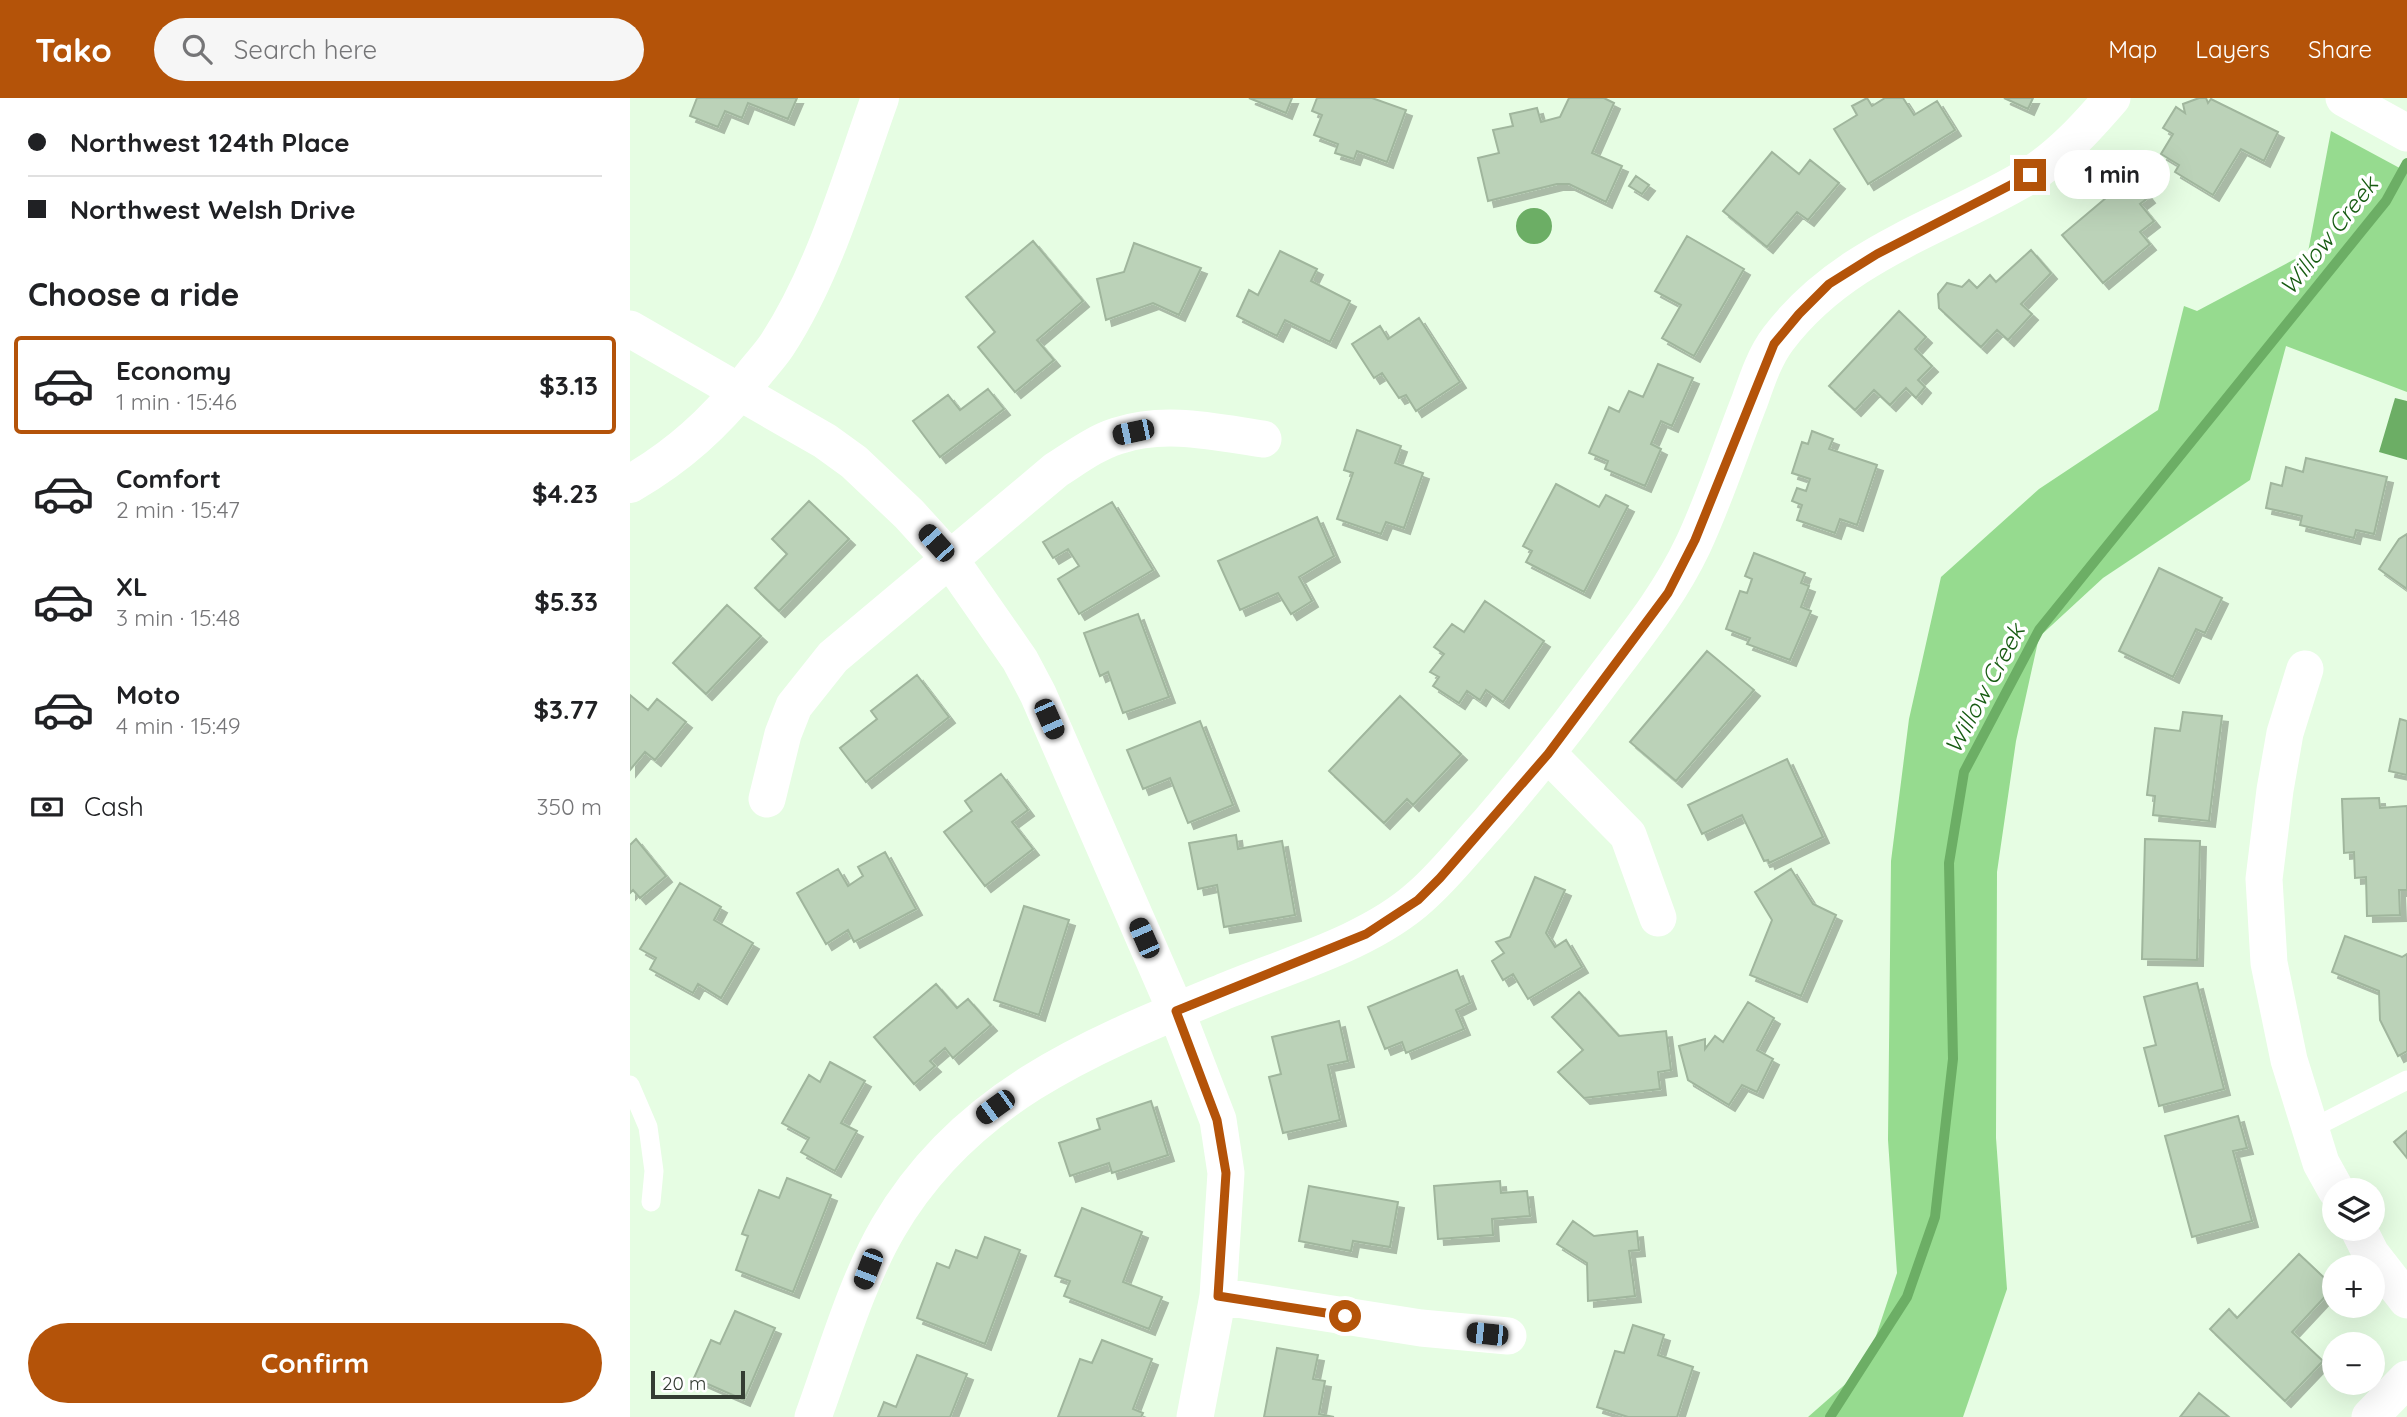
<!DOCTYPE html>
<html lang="en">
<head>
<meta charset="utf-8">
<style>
	:root { --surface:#fff; --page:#f6f6f6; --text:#202124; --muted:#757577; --line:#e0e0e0; --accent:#b45309 }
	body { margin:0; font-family:Quicksand,sans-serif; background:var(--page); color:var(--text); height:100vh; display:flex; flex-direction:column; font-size:26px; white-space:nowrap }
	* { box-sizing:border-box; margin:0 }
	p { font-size:23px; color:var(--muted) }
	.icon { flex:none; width:38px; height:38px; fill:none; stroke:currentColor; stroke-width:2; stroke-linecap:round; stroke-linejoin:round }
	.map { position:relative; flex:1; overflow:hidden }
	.drawer { display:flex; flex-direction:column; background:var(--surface); width:630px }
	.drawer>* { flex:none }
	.top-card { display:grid; align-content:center; height:154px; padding:0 28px; background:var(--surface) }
	.buttons { position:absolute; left:1692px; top:1080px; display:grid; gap:14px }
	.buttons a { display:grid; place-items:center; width:63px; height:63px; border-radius:50%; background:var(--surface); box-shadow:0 7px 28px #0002; font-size:35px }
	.scale { position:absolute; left:21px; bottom:18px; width:94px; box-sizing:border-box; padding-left:7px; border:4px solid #343d33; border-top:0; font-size:19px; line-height:24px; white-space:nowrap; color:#343d33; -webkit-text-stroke:5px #fff; paint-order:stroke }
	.end { position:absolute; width:32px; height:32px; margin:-16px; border:9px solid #b45309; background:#fff; box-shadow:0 0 0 4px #fff }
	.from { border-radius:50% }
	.bubble { position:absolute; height:49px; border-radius:24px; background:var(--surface); box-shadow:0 7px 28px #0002; font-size:23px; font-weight:700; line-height:49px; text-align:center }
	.car { position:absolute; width:21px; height:42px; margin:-21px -10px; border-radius:9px; box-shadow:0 0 5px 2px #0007; background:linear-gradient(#222 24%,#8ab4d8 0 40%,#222 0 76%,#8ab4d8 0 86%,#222 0) }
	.top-card b { display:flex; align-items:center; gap:24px; height:66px; font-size:26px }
	.top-card b+b { border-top:2px solid var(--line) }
	.top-card i { width:18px; height:18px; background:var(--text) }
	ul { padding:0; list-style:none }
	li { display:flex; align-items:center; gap:21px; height:98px; margin:0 14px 10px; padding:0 14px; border:4px solid transparent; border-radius:7px }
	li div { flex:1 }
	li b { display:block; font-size:26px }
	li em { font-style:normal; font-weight:700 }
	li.current { border-color:var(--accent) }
	li>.icon { width:63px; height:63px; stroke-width:1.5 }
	h2 { padding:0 28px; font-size:32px; line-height:84px }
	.pay { display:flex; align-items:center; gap:18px; height:77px; padding:0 28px; font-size:26px }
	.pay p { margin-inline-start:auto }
	.primary-button { display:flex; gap:14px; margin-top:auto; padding:14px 28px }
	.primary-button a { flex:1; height:80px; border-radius:42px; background:var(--accent); color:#fff; font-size:28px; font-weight:700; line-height:80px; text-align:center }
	header { display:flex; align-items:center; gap:42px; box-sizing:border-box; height:98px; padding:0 35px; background:var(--accent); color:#fff }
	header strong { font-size:33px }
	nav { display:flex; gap:38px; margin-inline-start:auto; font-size:24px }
	.search { width:490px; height:63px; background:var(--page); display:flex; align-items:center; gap:18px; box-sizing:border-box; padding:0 24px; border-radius:38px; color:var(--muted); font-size:26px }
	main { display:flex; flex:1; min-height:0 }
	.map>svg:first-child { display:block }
	.forest { fill:#96db8f }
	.water { fill:#6cae65 }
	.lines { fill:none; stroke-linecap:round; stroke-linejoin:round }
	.stream { stroke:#6cae65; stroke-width:10 }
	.building { fill:#bbd2b8; stroke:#a0b69d; stroke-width:2; filter:url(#shadow) }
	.lane { stroke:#fff; stroke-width:19 }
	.street { stroke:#fff; stroke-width:37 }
	.secondary { stroke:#fff; stroke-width:38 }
	.route { stroke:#b45309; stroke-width:9 }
	.labels { text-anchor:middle; stroke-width:7; stroke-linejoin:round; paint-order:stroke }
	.water-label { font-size:24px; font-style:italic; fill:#185c13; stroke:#fff }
</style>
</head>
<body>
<header>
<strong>Tako</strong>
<div class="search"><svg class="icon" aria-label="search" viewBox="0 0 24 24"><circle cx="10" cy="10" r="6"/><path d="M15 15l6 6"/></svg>Search here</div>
<nav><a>Map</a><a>Layers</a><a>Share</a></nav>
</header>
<main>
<section class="drawer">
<div class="top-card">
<b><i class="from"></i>Northwest 124th Place</b>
<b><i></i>Northwest Welsh Drive</b>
</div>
<h2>Choose a ride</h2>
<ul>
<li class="current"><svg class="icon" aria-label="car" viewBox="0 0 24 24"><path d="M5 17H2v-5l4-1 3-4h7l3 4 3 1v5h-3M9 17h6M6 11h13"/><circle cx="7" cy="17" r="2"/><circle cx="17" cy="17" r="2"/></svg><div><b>Economy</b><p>1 min · 15:46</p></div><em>$3.13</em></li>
<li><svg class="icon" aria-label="car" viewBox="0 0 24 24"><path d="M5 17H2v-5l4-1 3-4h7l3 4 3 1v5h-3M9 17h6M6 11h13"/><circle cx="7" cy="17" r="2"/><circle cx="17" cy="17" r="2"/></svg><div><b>Comfort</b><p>2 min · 15:47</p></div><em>$4.23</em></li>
<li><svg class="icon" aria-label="car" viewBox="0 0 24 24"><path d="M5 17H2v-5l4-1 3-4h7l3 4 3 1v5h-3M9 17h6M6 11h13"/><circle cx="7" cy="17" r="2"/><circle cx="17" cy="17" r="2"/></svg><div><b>XL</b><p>3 min · 15:48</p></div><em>$5.33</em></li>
<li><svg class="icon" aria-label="car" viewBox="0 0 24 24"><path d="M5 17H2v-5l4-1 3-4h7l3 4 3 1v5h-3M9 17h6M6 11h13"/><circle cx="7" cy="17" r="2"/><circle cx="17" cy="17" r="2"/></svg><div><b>Moto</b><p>4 min · 15:49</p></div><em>$3.77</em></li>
</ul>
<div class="pay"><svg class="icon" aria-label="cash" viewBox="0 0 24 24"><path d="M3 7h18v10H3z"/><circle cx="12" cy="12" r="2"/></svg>Cash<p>350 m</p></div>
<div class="primary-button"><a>Confirm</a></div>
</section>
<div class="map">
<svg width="1777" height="1319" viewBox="0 0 1777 1319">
	<defs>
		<filter id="shadow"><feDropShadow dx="6" dy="6" stdDeviation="0" flood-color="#0004"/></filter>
	</defs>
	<rect width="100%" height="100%" fill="#e6fde3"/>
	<path class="forest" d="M1701 33 1777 74V294L1656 248 1620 382 1473 480 1409 539 1386 643 1367 774 1366 1040 1377 1191 1333 1319H1178L1236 1268 1267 1175 1258 1042 1261 763 1279 621 1311 479 1409 391 1528 312 1554 208 1567 213 1678 154Z"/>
	<path class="water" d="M886 128a18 18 0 1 1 36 0a18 18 0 1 1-36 0Z
		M1765 300 1777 303V362L1749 354Z"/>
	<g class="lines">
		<path class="stream" d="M1200 1319 1277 1199 1305 1119 1323 961 1319 765 1334 674 1409 532 1756 103 1777 65"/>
	</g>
	<path class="building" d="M67 0H167L158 21 118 5 112 20 95 13 88 29 60 18Z
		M619 0H662L656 15Z
		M687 0H742L776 12 757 64 727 53 724 61 705 55 708 46 684 37 692 17 682 13Z
		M939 0H974L984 5 962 55 992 68 976 104 939 86H927L858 103 848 60 869 55 863 32 883 28 880 16 907 10 911 24 930 19Z
		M1237 0 1242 8 1255 0H1273L1284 17 1307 3 1325 32 1238 86 1204 31 1227 17 1222 8Z
		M1374 0H1403L1398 11Z
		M1569 0H1576L1578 5 1581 1 1648 34 1634 63 1611 51 1583 97 1545 74 1549 67 1531 56 1543 36 1533 30 1546 9 1555 15 1553 6Z
		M1142 54 1169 76 1180 62 1209 85 1178 122 1167 114 1137 149 1093 113Z
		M1006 78 1019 87 1012 96 999 88Z
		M1502 78 1519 99 1510 106 1524 123 1510 134 1520 146 1473 185 1432 137Z
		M1057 138 1114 171 1064 258 1032 240 1051 207 1025 193Z
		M403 143 453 203 407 242 424 262 385 294 348 249 365 234 336 199Z
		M504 145 571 170 549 217 523 205 476 222 467 181 494 174Z
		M1401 152 1421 175 1391 206 1402 216 1378 242 1367 232 1351 249 1309 210 1308 196 1317 185 1332 189 1339 182 1347 190 1360 177 1366 184Z
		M650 153 687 171 681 183 720 203 700 244 655 222 647 238 607 218 619 192 628 197Z
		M1269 213 1296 239 1285 251 1302 268 1288 282 1295 289 1286 300 1276 290 1260 307 1244 292 1225 312 1199 288Z
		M789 220 830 284 786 313 776 297 769 300 752 275 744 280 722 246 750 228 758 241Z
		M1028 266 1063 280 1042 328 1031 323 1021 346 1031 351 1015 388 975 371 978 363 959 355 979 309 989 314 999 293 1013 299Z
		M358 291 374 311 310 359 283 323 318 297 330 312Z
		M727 332 771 348 765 365 793 375 774 430 756 424 751 436 707 421 723 375 714 372Z
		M1182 333 1203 341 1199 351 1247 367 1227 427 1210 421 1205 435 1167 422 1172 407 1162 403 1167 390 1176 393 1180 381 1162 375 1172 344 1178 346Z
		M1676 360 1757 379 1744 436 1726 432 1724 440 1670 427 1672 418 1636 410 1641 385 1652 388 1656 369 1673 374Z
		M926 386 969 409 976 397 998 408 954 494 896 464 902 453 893 448Z
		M179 403 219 441 149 513 125 490 157 456 142 441Z
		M482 404 523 472 449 516 428 481 449 468 438 451 423 460 413 444Z
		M687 419 704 458 669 479 682 503 661 516 648 495 610 512 588 463Z
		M1777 436V491L1749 471 1769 441Z
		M1124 455 1175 475 1171 485 1179 488 1171 509 1181 513 1160 562 1117 546 1120 540 1096 531 1110 493 1117 495 1122 481 1115 478Z
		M1529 470 1592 500 1575 535 1566 531 1543 579 1489 553Z
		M855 503 914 543 873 604 856 592 850 602 837 593 829 605 803 588 809 579 800 574 814 556 804 549 822 526 834 534Z
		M97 507 131 538 76 596 43 565Z
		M508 516 539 599 493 615 478 574 470 578 454 535Z
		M1077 553 1124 592 1046 683 1000 644Z
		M287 577 319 619 236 684 210 650 247 621 241 613Z
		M0 597 18 612 27 601 56 624 25 662 15 654 0 672Z
		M770 598 831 656 783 707 777 701 754 725 699 673Z
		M1553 614 1592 618 1579 723 1523 717 1525 698 1517 697 1525 630 1550 633Z
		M1770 621 1777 623V677L1759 673Z
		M570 623 603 707 558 725 540 680 513 691 497 652Z
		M1157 661 1193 739 1139 765 1138 762 1134 763 1112 717 1072 736 1058 707Z
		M371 676 398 712 382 724 403 751 355 788 314 734 342 713 335 703Z
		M1749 700 1750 710 1777 708V792H1769L1770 817 1737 818 1736 779 1725 780 1724 754 1714 755 1712 701Z
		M606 737 608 751 652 743 665 817 594 829 587 787 568 791 559 745Z
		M6 741 36 778 10 800 3 792 0 795V747Z
		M1515 741 1570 743 1567 862 1512 861Z
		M255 754 286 811 224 844 218 832 196 846 167 795 208 771 218 788 233 778 228 769Z
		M1161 771 1183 806 1206 817 1171 898 1120 877 1142 822 1125 794Z
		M905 779 935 792 916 835 925 849 936 842 952 869 898 901 883 876 873 882 862 863 874 855 866 844 880 839Z
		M50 785 91 809 84 822 123 845 91 900 68 886 63 895 20 871 26 860 10 851Z
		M394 808 439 822 409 917 364 902Z
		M1715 838 1772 859 1777 856V953L1768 958 1750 922 1749 893 1702 874Z
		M827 872 840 905 826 912 834 931 776 955 772 944 755 951 738 909Z
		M1567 885 1594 991 1529 1008 1514 950 1526 947 1514 899Z
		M306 886 327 910 338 901 361 927 323 960 315 950 300 963 305 968 284 986 244 939Z
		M949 894 989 938 1036 933 1041 972 1028 974 1030 991 954 1000 928 974 953 952 922 919Z
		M1118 904 1144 920 1127 952 1143 961 1127 994 1112 987 1099 1007 1058 982 1049 948 1075 941V951L1085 938 1093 944Z
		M709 923 718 963 698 967 710 1022 653 1035 639 979 651 976 642 939Z
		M200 964 235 983 211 1025 227 1033 205 1073 171 1054 179 1040 152 1025 179 977 190 984Z
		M521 1003 538 1057 482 1075 479 1065 440 1078 429 1045 470 1031 467 1021Z
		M1608 1018 1617 1050 1603 1053 1622 1123 1562 1139 1535 1038Z
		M1777 1033V1060L1764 1044Z
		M157 1080 201 1097 163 1194 106 1172 118 1138 112 1136 129 1092 149 1100Z
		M870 1083 871 1095 897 1093 900 1118 862 1121 863 1137 808 1141 804 1088Z
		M679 1088 768 1104 760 1149 723 1143 721 1153 669 1143Z
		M452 1110 512 1134 493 1184 532 1199 519 1231 434 1198 440 1183 425 1178Z
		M943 1123 964 1138 1007 1133 1009 1152 999 1153 1005 1198 958 1203 957 1165 927 1146Z
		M355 1139 390 1152 355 1246 287 1220 307 1165 319 1170 326 1152 347 1160Z
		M1669 1156 1704 1189 1662 1234 1693 1263 1655 1303 1580 1231 1599 1211 1607 1220Z
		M105 1213 145 1230 114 1302 64 1280 81 1242 90 1246Z
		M1003 1227 1034 1237 1028 1257 1063 1269 1047 1319H998L967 1309 985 1253 994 1255Z
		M472 1242 522 1261 503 1311 513 1315 511 1319H428L450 1261 462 1265Z
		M647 1250 688 1257 683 1281 695 1283 689 1316 704 1319H634Z
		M287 1257 337 1276 320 1319H248L254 1304 266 1309Z
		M1569 1295 1599 1319H1550Z"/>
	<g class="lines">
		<path class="lane" d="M0 987 18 1029 24 1073 21 1104
			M1681 1031 1777 982"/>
		<path class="street" d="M1714 0 1777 35
			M0 231 195 343 224 364 279 416 319 460 390 562 408 596 546 913 588 1022 596 1075 588 1198 565 1319
			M1675 571 1655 635 1645 692 1634 781 1639 865 1659 962 1691 1065 1706 1092
			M918 656 998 737 1028 820
			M137 701 153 636 164 608 203 559 426 372C445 360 465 345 487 338 535 322 585 334 633 341
			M1728 1130 1741 1156 1777 1202
			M588 1198 791 1230 878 1238
			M183 1319C205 1259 226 1185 258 1130 336 996 464 947 600 891 662 866 742 843 791 798 815 777 835 751 857 727 895 683 931 638 966 591 1001 544 1038 500 1063 447 1085 400 1101 350 1120 302 1127 282 1135 258 1148 241 1213 155 1309 131 1397 79 1430 59 1457 29 1482 0
			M1740 1319 1777 1281"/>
		<path class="secondary" d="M0 386C50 357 83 326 120 281 128 270 139 259 147 247 195 173 220 83 250 0"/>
	</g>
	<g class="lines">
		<path class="route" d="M715 1218 588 1198 596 1075 587 1022 546 913 736 836 788 802 810 780 918 656 1038 495 1065 442 1144 246 1169 216 1199 186 1247 156 1400 77"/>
	</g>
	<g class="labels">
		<g class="water-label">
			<text transform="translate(1699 138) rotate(-52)" y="8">Willow Creek</text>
			<text transform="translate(1355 591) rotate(-62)" y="8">Willow Creek</text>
		</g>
	</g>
</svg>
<div class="buttons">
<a><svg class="icon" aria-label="layers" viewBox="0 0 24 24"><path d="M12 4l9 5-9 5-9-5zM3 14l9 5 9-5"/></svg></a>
<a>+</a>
<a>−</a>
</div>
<div class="scale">20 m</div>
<i class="end from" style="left:715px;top:1218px"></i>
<i class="end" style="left:1400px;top:77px"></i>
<div class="bubble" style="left:1424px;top:52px;width:116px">1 min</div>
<i class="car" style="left:503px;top:334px;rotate:258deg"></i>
<i class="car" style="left:306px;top:445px;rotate:318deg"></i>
<i class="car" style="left:419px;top:621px;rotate:156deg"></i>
<i class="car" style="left:514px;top:840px;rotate:336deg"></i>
<i class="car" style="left:365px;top:1009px;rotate:234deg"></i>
<i class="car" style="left:238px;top:1171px;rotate:201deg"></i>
<i class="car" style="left:857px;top:1236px;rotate:276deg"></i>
</div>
</main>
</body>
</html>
